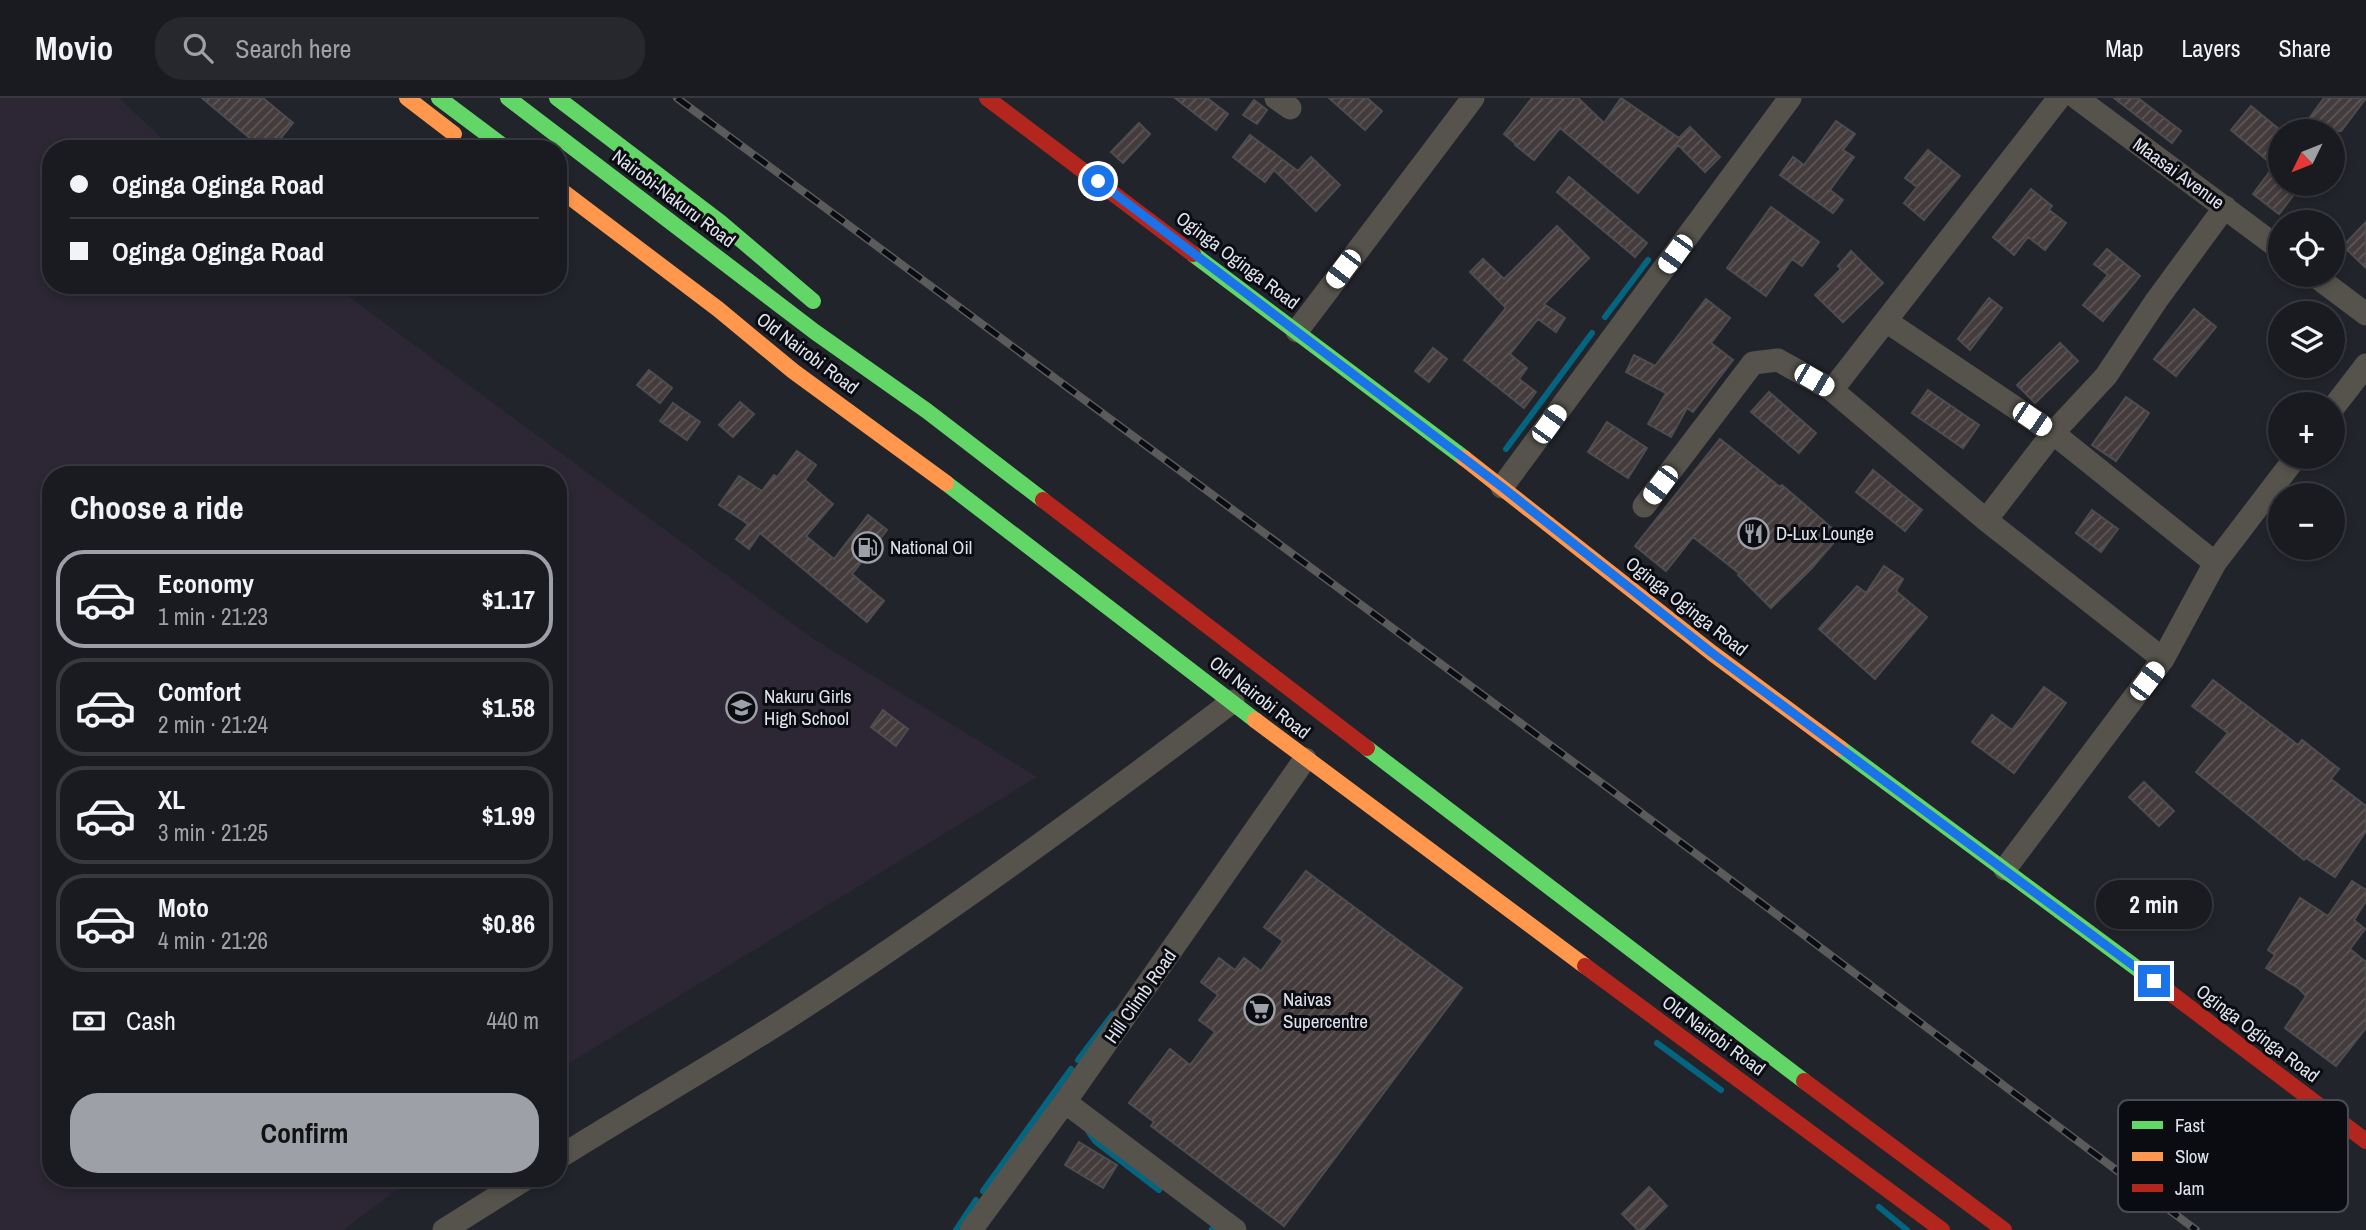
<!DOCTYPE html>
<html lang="en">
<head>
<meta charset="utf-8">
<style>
	:root { --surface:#1a1b20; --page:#27282d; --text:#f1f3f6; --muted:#9fa1a5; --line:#38393e; --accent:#9ea0a8 }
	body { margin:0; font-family:"Archivo Narrow",sans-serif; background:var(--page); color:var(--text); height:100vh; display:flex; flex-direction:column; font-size:26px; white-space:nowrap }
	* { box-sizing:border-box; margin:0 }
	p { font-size:23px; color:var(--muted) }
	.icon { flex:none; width:38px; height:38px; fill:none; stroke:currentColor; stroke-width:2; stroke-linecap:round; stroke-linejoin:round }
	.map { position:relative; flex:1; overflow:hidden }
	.details { position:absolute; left:42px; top:368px; width:525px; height:721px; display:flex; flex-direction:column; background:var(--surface); border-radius:28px; box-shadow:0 4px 10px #0003,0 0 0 2px var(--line) }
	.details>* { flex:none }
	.hud { position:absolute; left:42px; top:42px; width:525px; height:154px; border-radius:28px; box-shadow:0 4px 10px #0003,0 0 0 2px var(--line); display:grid; align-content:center; height:154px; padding:0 28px; background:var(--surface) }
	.needle { width:46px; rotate:227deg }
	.controls { position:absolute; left:2268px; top:21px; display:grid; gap:14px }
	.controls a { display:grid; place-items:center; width:77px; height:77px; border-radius:50%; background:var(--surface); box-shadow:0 4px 10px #0003,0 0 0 2px var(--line); font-size:35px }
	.end { position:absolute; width:32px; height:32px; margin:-16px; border:9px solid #1a73e8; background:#fff; box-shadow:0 0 0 4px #fff }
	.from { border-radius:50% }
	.bubble { position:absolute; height:49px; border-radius:24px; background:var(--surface); box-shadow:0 4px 10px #0003,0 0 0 2px var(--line); font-size:23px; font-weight:800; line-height:49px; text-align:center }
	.car { position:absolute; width:21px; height:42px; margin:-21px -10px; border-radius:9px; box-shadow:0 0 5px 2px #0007; background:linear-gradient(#fff 24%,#345 0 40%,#fff 0 76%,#345 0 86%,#fff 0) }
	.hud b { display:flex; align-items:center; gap:24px; height:66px; font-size:26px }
	.hud b+b { border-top:2px solid var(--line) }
	.hud i { width:18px; height:18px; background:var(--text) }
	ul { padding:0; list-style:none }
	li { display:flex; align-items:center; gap:21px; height:98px; margin:0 14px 10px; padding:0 14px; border:4px solid var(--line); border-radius:28px }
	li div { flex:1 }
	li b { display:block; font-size:26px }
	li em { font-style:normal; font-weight:800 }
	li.on { border-color:var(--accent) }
	li>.icon { width:63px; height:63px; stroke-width:1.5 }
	h2 { padding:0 28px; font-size:32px; line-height:84px }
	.pay { display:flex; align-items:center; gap:18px; height:77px; padding:0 28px; font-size:26px }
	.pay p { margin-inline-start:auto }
	.primary-button { display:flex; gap:14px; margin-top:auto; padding:14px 28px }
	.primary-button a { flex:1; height:80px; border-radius:28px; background:var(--accent); color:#111; font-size:28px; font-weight:800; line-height:80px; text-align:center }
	header { display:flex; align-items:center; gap:42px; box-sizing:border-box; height:98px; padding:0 35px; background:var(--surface); border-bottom:2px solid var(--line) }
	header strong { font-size:33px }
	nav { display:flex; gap:38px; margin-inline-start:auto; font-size:24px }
	.search { width:490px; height:63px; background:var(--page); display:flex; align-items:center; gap:18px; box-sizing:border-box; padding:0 24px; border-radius:28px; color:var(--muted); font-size:26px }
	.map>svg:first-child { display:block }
	.education { fill:#2c2635 }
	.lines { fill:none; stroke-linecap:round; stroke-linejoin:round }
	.stream { stroke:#046580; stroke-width:6 }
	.building { fill:url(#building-hatch); stroke:#4d4c4e; stroke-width:2 }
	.street { stroke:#56534c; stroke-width:23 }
	.fast { stroke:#63d668; stroke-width:16 }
	.slow { stroke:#ff974d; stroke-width:16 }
	.jam { stroke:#b3261e; stroke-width:16 }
	.rail-casing { stroke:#5c5b5b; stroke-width:8 }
	.rail { stroke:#0a0c12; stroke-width:5; stroke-dasharray:16; stroke-linecap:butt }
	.route { stroke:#1a73e8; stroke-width:9 }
	.labels { text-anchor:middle; stroke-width:6; stroke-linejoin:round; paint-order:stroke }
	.street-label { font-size:19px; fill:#e0e3ec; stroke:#0a0c12 }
	.poi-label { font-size:19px; fill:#e0e3ec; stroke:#0a0c12; text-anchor:start }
	.key { fill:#0a0c12; stroke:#4a4c53; stroke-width:2 }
	.key-label { font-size:19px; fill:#e0e3ec }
</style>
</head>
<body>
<header>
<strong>Movio</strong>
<div class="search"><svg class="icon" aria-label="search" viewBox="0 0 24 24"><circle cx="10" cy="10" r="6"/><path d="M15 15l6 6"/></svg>Search here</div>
<nav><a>Map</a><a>Layers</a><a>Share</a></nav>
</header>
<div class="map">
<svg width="2366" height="1132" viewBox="0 0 2366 1132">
	<defs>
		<pattern id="building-hatch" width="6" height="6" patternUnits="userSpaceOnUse" patternTransform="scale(1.75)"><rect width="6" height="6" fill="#443b3c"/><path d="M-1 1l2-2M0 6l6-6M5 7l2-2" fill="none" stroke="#5f5758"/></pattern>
	</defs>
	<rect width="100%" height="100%" fill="#22242b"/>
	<path class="education" d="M0 0H119L173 51H51V187H333L812 540 1037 679 558 972V376H51V1080H413L343 1132H0Z"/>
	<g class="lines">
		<path class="stream" d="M1605 219 1648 162
			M1506 351 1592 235
			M1657 945 1721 992
			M1078 962 1113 916
			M1088 1033 1095 1043 1159 1092
			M983 1093 1071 971
			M1879 1109 1907 1132
			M1212 1131 1213 1132
			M956 1132 976 1102"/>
	</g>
	<path class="building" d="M202 0H263L293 25 272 51H263Z
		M1175 0H1207L1228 16 1216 32Z
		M1329 0H1367L1382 13 1365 32Z
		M1532 0H1578L1604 25 1621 0 1679 40 1690 29 1720 59 1705 74 1678 47 1638 95 1560 30 1534 62 1515 47 1516 46 1504 36Z
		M2114 0H2138L2181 33 2172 45Z
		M2324 0H2366L2341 33H2300Z
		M1254 2 1267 12 1257 26 1243 17Z
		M2251 8 2280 32V86H2302L2279 116 2253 96 2274 68 2231 32Z
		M1836 23 1855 36 1843 52 1854 59 1830 92 1843 102 1833 115 1780 77 1793 59 1804 67Z
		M1139 25 1150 36 1123 65 1111 54Z
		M1250 37 1298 73 1311 59 1340 87 1316 113 1274 72 1265 84 1233 59Z
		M1928 52 1960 78 1924 122 1904 105 1917 89 1905 80Z
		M1569 79 1647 145 1635 159 1557 94Z
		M2031 91 2052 108 2049 112 2066 125 2045 152 2028 139 2014 157 1993 139Z
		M1771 109 1819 144 1802 168 1792 161 1766 198 1727 170Z
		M2366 124V170L2343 148Z
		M1557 128 1589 160 1544 206 1565 220 1556 234 1538 221 1510 256 1527 270 1519 281 1536 294 1524 310 1464 262 1506 210 1470 174 1483 161 1504 181Z
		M2107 151 2140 178 2103 223 2083 207 2108 177 2094 166Z
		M1851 153 1883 185 1843 224 1815 197 1841 171 1838 168Z
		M1989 200 2002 210 1970 252 1958 241Z
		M1706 201 1730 220 1711 245 1733 262 1693 314 1687 310 1671 339 1648 326 1666 295 1626 274 1634 257 1655 268Z
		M2194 211 2216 229 2176 278 2154 261Z
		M2060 245 2078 263 2035 305 2017 287Z
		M1433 250 1447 261 1429 284 1415 273Z
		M649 272 672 290 660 305 637 287Z
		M1928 292 1979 327 1963 350 1912 315Z
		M1769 294 1816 335 1799 355 1751 314Z
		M2126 299 2149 315 2116 363 2092 347Z
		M740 304 754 316 733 339 719 327Z
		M673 305 700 324 687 342 660 323Z
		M1607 324 1647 350 1628 380 1588 354Z
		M1720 341 1780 389 1782 387 1840 437 1811 471 1771 510 1738 477 1740 476 1693 439 1666 473 1635 448Z
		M797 353 816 367 805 382 833 406 806 438 834 461 868 417 887 432 852 476 884 503 867 524 760 435 749 451 736 441 748 426 719 407 739 378 762 393 774 377 777 379Z
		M1873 372 1922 412 1905 433 1856 394Z
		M2092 412 2118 431 2101 454 2076 435Z
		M1884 468 1903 481 1896 493 1927 519 1875 581 1819 531 1857 488 1866 495Z
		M2213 582 2298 647 2302 642 2339 671 2331 681 2366 708V733L2335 779 2306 760 2304 762 2196 674 2228 635 2192 608Z
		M2044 589 2066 605 2014 675 1972 644 1992 617 2012 632Z
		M883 612 908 631 896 648 871 629Z
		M2144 684 2174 713 2159 728 2129 699Z
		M1306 773 1462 890 1284 1128 1151 1028 1154 1024 1129 1005 1170 951 1190 967 1215 934 1199 922 1218 897 1201 884 1219 860 1235 872 1244 860 1261 873 1283 843 1264 829Z
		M2352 783 2366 792V803L2354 822 2365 831 2350 851 2366 864V930L2336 968 2285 930 2306 898 2298 890 2266 870 2275 857 2268 852 2300 800 2328 818Z
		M1079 1044 1117 1067 1103 1090 1065 1067Z
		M1649 1089 1667 1108 1643 1132H1638L1622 1116Z"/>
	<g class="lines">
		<path class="street" d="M1276 0 1290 10
			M2077 0 2280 151
			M2314 177 2366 216
			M1886 223 2053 335 2215 465
			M1297 233 1473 0
			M1832 292 2059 0
			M2333 310 2366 267
			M1502 389 1790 0
			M1644 408 1753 265 1778 262 1832 292 1986 422 2163 561
			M1986 422 2053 335 2106 278 2156 203 2225 109
			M2005 771 2163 561 2215 465 2296 359
			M1065 1004 1235 1132
			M558 1060C633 1013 710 969 784 922 938 823 1087 714 1233 603
			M444 1132 527 1080
			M971 1132 1065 1004 1305 661"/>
		<path class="fast" d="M439 0 507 51
			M508 0 815 234 927 313 1043 402
			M557 0 720 124 813 203
			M1193 156 1464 360
			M946 385 1255 622
			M1367 650 1804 983
			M1840 650 2169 894"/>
		<path class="slow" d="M407 0 454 36
			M558 90 718 211 793 273 946 385
			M1464 360 1712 555 1840 650
			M1255 622 1585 868"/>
		<path class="jam" d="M987 0 1193 156
			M1043 402 1367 650
			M1585 868 1942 1132
			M2169 894 2366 1043
			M1804 983 2004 1132"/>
		<defs>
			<path id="rail" d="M677 0 1607 689 2196 1132"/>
		</defs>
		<use href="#rail" class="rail-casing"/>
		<use href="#rail" class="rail"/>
	</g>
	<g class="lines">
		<path class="route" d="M1098 83 1502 389 1712 555 2154 883"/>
	</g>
	<defs>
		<symbol id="restaurant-ring" viewBox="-11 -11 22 22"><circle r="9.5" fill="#0a0c12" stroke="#9ea0a8" stroke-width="1.5"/><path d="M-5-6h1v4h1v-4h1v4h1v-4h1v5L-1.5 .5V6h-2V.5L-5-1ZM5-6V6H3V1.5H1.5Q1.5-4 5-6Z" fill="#9ea0a8"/></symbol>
		<symbol id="fuel-ring" viewBox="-11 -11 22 22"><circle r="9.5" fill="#0a0c12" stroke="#9ea0a8" stroke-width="1.5"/><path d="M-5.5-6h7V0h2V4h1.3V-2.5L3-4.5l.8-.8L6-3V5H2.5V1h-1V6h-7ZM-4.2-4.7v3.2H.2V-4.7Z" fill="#9ea0a8"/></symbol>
		<symbol id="school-ring" viewBox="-11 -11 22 22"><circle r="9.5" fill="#0a0c12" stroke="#9ea0a8" stroke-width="1.5"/><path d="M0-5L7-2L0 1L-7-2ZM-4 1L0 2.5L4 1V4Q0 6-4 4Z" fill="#9ea0a8"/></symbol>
		<symbol id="supermarket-ring" viewBox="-11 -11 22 22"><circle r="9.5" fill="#0a0c12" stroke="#9ea0a8" stroke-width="1.5"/><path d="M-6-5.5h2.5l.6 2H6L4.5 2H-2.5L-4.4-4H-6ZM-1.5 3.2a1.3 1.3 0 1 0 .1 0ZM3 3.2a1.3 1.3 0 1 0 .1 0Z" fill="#9ea0a8"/></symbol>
	</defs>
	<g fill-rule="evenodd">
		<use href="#restaurant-ring" x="1736" y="418" width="35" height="35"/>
		<use href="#fuel-ring" x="850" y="432" width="35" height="35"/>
		<use href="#school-ring" x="724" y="592" width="35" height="35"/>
		<use href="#supermarket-ring" x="1242" y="894" width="35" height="35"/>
	</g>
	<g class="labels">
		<g class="street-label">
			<text transform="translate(2179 75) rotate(36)" y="7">Maasai Avenue</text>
			<text transform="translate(674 100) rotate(37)" y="7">Nairobi-Nakuru Road</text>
			<text transform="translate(1238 162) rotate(37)" y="7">Oginga Oginga Road</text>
			<text transform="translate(808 255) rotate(37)" y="7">Old Nairobi Road</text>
			<text transform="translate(1687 508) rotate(38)" y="7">Oginga Oginga Road</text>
			<text transform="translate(1260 599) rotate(38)" y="7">Old Nairobi Road</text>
			<text transform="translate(1140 898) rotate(-55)" y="7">Hill Climb Road</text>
			<text transform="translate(2258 935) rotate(37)" y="7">Oginga Oginga Road</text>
			<text transform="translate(1714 937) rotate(36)" y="7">Old Nairobi Road</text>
		</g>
		<g class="poi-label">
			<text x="1776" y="442">D-Lux Lounge</text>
			<text x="890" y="456">National Oil</text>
			<text x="764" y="605">Nakuru Girls<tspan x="764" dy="22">High School</tspan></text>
			<text x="1283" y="908">Naivas<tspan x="1283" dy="22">Supercentre</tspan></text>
		</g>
	</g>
	<rect x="2118" y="1002" width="230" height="112" rx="10" class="key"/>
	<rect x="2132" y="1023" width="31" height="8" fill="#63d668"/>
	<rect x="2132" y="1054" width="31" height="9" fill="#ff974d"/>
	<rect x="2132" y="1086" width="31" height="8" fill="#b3261e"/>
	<g class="key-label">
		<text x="2175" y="1034">Fast</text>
		<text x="2175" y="1065">Slow</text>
		<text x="2175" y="1097">Jam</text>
	</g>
</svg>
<div class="controls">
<a><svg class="needle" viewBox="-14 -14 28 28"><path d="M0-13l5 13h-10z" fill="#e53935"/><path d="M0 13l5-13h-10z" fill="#9fa1a5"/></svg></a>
<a><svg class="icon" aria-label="locate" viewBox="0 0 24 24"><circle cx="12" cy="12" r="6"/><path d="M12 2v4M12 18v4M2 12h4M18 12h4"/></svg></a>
<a><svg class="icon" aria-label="layers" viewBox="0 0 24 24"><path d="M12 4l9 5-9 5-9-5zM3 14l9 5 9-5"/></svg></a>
<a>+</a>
<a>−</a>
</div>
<i class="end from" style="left:1098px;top:83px"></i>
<i class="end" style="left:2154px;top:883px"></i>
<div class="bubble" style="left:2096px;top:782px;width:116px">2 min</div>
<i class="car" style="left:1675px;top:156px;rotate:216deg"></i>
<i class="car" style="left:1343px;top:171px;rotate:217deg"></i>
<i class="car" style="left:1814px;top:282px;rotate:120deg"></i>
<i class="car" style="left:2032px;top:321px;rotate:124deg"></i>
<i class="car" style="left:1549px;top:326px;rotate:36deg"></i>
<i class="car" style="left:1660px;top:387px;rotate:217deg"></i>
<i class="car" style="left:2147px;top:583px;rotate:37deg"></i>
<div class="hud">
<b><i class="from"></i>Oginga Oginga Road</b>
<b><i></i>Oginga Oginga Road</b>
</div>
<section class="details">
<h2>Choose a ride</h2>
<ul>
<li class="on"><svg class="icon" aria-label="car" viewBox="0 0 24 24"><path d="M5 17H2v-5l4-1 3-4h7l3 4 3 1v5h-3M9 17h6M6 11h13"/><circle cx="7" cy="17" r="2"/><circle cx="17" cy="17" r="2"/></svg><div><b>Economy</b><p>1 min · 21:23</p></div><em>$1.17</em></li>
<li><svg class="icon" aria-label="car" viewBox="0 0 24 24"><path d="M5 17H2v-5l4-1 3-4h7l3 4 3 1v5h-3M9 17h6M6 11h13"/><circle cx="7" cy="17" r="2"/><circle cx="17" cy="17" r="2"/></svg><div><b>Comfort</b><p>2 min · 21:24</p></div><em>$1.58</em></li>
<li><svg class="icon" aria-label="car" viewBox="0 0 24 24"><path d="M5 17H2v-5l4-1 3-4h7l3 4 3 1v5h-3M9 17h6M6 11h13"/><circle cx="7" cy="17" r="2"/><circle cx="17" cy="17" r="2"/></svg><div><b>XL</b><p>3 min · 21:25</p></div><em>$1.99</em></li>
<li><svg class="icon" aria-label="car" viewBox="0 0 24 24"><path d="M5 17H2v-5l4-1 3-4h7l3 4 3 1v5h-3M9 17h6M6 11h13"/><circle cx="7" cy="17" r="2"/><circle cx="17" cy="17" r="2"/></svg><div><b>Moto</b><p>4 min · 21:26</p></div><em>$0.86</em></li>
</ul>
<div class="pay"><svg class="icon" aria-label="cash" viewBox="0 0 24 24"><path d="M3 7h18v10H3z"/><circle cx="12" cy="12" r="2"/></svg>Cash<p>440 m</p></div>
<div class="primary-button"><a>Confirm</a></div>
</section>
</div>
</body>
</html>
